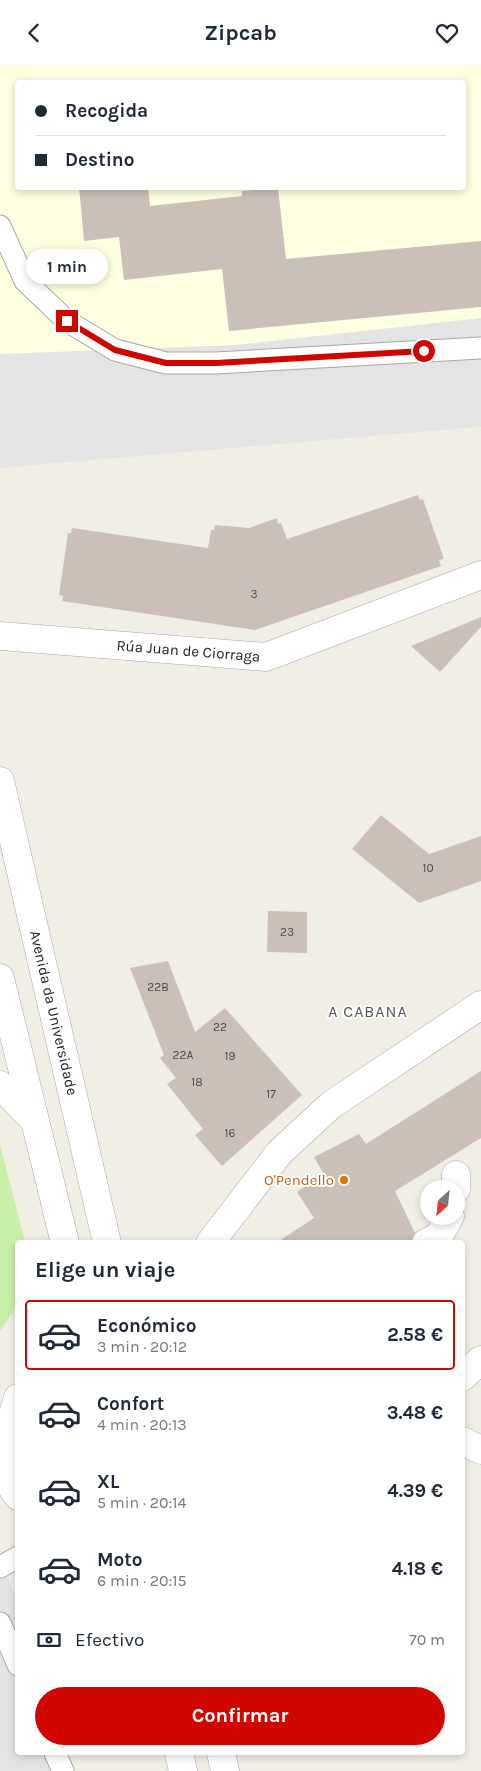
<!DOCTYPE html>
<html lang="es">
<head>
<meta charset="utf-8">
<style>
	:root { --surface:#fff; --page:#f6f6f7; --text:#1f2937; --muted:#747a83; --line:#e0e1e3; --accent:#d00600 }
	body { margin:0; font-family:Karla,sans-serif; background:var(--page); color:var(--text); height:100vh; display:flex; flex-direction:column; font-size:19px; white-space:nowrap }
	* { box-sizing:border-box; margin:0 }
	p { font-size:16px; color:var(--muted) }
	.icon { flex:none; width:28px; height:28px; fill:none; stroke:currentColor; stroke-width:2; stroke-linecap:round; stroke-linejoin:round }
	.map { position:relative; flex:1; overflow:hidden }
	.side { position:absolute; left:15px; top:1175px; width:450px; height:515px; display:flex; flex-direction:column; background:var(--surface); border-radius:5px; box-shadow:0 2px 8px #0003 }
	.side>* { flex:none }
	.guide { position:absolute; left:15px; top:15px; width:451px; height:110px; border-radius:5px; box-shadow:0 2px 8px #0003; display:grid; align-content:center; height:110px; padding:0 20px; background:var(--surface) }
	.needle { width:32px; rotate:207deg }
	.fabs { position:absolute; left:420px; top:1115px; display:grid; gap:10px }
	.fabs a { display:grid; place-items:center; width:45px; height:45px; border-radius:50%; background:var(--surface); box-shadow:0 2px 8px #0003; font-size:25px }
	.end { position:absolute; width:22px; height:22px; margin:-11px; border:6px solid #d00600; background:#fff; box-shadow:0 0 0 2px #fff }
	.from { border-radius:50% }
	.bubble { position:absolute; height:35px; border-radius:18px; background:var(--surface); box-shadow:0 2px 8px #0003; font-size:16px; font-weight:700; line-height:35px; text-align:center }
	.guide b { display:flex; align-items:center; gap:18px; height:48px; font-size:19px }
	.guide b+b { border-top:1px solid var(--line) }
	.guide i { width:12px; height:12px; background:var(--text) }
	ul { padding:0; list-style:none }
	li { display:flex; align-items:center; gap:15px; height:70px; margin:0 10px 8px; padding:0 10px; border:2px solid transparent; border-radius:5px }
	li div { flex:1 }
	li b { display:block; font-size:19px }
	li em { font-style:normal; font-weight:700 }
	li.current { border-color:var(--accent) }
	li>.icon { width:45px; height:45px; stroke-width:1.5 }
	h2 { padding:0 20px; font-size:22px; line-height:60px }
	.pay { display:flex; align-items:center; gap:12px; height:55px; padding:0 20px; font-size:19px }
	.pay p { margin-inline-start:auto }
	.button { display:flex; gap:10px; margin-top:auto; padding:10px 20px }
	.button a { flex:1; height:58px; border-radius:30px; background:var(--accent); color:#fff; font-size:20px; font-weight:700; line-height:58px; text-align:center }
	header { display:flex; justify-content:space-between; align-items:center; height:65px; padding:0 20px; background:var(--surface); font-size:22px; font-weight:700 }
	.map>svg:first-child { display:block }
	.education { fill:#feffe1; fill-rule:evenodd }
	.grass { fill:#c9f0a8 }
	.parking { fill:#e4e4e4 }
	.building { fill:#cac0b8 }
	.lines { fill:none; stroke-linecap:round; stroke-linejoin:round }
	.service-casing { stroke:#a7a7a7; stroke-width:23 }
	.minor-casing { stroke:#a7a7a7; stroke-width:29 }
	.service { stroke:#fff; stroke-width:21 }
	.minor { stroke:#fff; stroke-width:28 }
	.route { stroke:#d00600; stroke-width:6 }
	.food-dot { fill:#e8710a; stroke:#fff; stroke-width:2 }
	.labels { text-anchor:middle; stroke-width:4; stroke-linejoin:round; paint-order:stroke }
	.number-label { font-size:12px; fill:#4a4846 }
	.street-label { font-size:15px; fill:#202020; stroke:#fff }
	.food-label { font-size:15px; fill:#c56008; stroke:#fff; text-anchor:end }
	.neighbourhood-label { font-size:16px; letter-spacing:1px; fill:#535353; stroke:#fff }
</style>
</head>
<body>
<header><svg class="icon" aria-label="back" viewBox="0 0 24 24"><path d="M15 5l-7 7 7 7"/></svg>Zipcab<svg class="icon" aria-label="heart" viewBox="0 0 24 24"><path d="M12 20l-8-8c-3-5 5-10 8-4 3-6 11-1 8 4z"/></svg></header>
<div class="map">
<svg width="481" height="1706" viewBox="0 0 481 1706">
	<rect width="100%" height="100%" fill="#f1eee6"/>
	<path class="education" d="M0 0H481V362L0 403ZM18 18H464V122H18Z"/>
	<path class="grass" d="M0 1079 25 1177 18 1178 17 1241 0 1266Z"/>
	<path class="parking" d="M481 253V362L0 403V289L235 280Z
		M0 1499 3 1500 17 1536 18 1688H67L74 1706H0Z"/>
	<path class="building" d="M79 122H148L150 141 242 131V126L278 123 286 194 481 176V242L229 266 222 204 124 215 119 172 84 176Z
		M418 430 420 435 423 434 444 494 439 495 441 501 255 565 62 536 63 531 59 530 68 468H71L72 463 208 483 211 465H214L215 460 249 463 277 453 278 459 281 458 287 474Z
		M481 552V562L440 607 411 581Z
		M381 750 429 789 481 771V816L419 838 352 784Z
		M268 846 307 847V888L267 887Z
		M168 896 195 967 225 943 302 1030 222 1101 195 1070 203 1064 167 1019 176 1013 160 993 164 990 130 903Z
		M481 1006V1073L395 1126 415 1168 410 1178H276L314 1153 297 1127 323 1108 314 1092 359 1069 366 1079Z"/>
	<g class="lines">
		<defs>
			<path id="service" d="M0 161 25 216 67 256 115 285 166 298H216L481 283
				M0 1502 18 1492
				M0 1558 18 1600
				M55 1688 63 1706"/>
			<g id="minor">
				<path id="s1" d="M0 571 266 592 481 510"/>
				<path id="s2" d="M0 716 107 1178"/>
				<path d="M0 913 65 1178"/>
				<path d="M0 1020 32 1053"/>
				<path d="M456 1124V1110"/>
				<path d="M210 1178 279 1088 331 1040 481 940"/>
				<path d="M426 1178 439 1171 450 1151"/>
				<path d="M462 1312 481 1295"/>
				<path d="M18 1333 13 1349V1424L18 1431"/>
				<path d="M462 1376 481 1385"/>
				<path d="M179 1688 183 1706"/>
				<path d="M221 1688 225 1706"/>
			</g>
		</defs>
		<use href="#service" class="service-casing"/>
		<use href="#minor" class="minor-casing"/>
		<use href="#service" class="service"/>
		<use href="#minor" class="minor"/>
	</g>
	<g class="lines">
		<path class="route" d="M67 256 115 285 166 298H216L424 286"/>
	</g>
	<circle class="food-dot" cx="344" cy="1115" r="5"/>
	<g class="labels">
		<g class="number-label">
			<text x="254" y="533">3</text>
			<text x="428" y="807">10</text>
			<text x="287" y="871">23</text>
			<text x="158" y="926">22B</text>
			<text x="220" y="966">22</text>
			<text x="183" y="994">22A</text>
			<text x="230" y="995">19</text>
			<text x="197" y="1021">18</text>
			<text x="271" y="1033">17</text>
			<text x="230" y="1072">16</text>
		</g>
		<g class="street-label">
			<text dy="5" stroke="none"><textPath href="#s1" startOffset="189">Rúa Juan de Ciorraga</textPath></text>
			<text dy="5" stroke="none"><textPath href="#s2" startOffset="238">Avenida da Universidade</textPath></text>
		</g>
		<g class="food-label">
			<text x="334" y="1120">O'Pendello</text>
		</g>
		<g class="neighbourhood-label">
			<text x="368" y="952">A CABANA</text>
		</g>
	</g>
</svg>
<div class="fabs">
<a><svg class="needle" viewBox="-14 -14 28 28"><path d="M0-13l5 13h-10z" fill="#e53935"/><path d="M0 13l5-13h-10z" fill="#747a83"/></svg></a>
</div>
<i class="end from" style="left:424px;top:286px"></i>
<i class="end" style="left:67px;top:256px"></i>
<div class="bubble" style="left:26px;top:184px;width:82px">1 min</div>
<div class="guide">
<b><i class="from"></i>Recogida</b>
<b><i></i>Destino</b>
</div>
<section class="side">
<h2>Elige un viaje</h2>
<ul>
<li class="current"><svg class="icon" aria-label="car" viewBox="0 0 24 24"><path d="M5 17H2v-5l4-1 3-4h7l3 4 3 1v5h-3M9 17h6M6 11h13"/><circle cx="7" cy="17" r="2"/><circle cx="17" cy="17" r="2"/></svg><div><b>Económico</b><p>3 min · 20:12</p></div><em>2.58 €</em></li>
<li><svg class="icon" aria-label="car" viewBox="0 0 24 24"><path d="M5 17H2v-5l4-1 3-4h7l3 4 3 1v5h-3M9 17h6M6 11h13"/><circle cx="7" cy="17" r="2"/><circle cx="17" cy="17" r="2"/></svg><div><b>Confort</b><p>4 min · 20:13</p></div><em>3.48 €</em></li>
<li><svg class="icon" aria-label="car" viewBox="0 0 24 24"><path d="M5 17H2v-5l4-1 3-4h7l3 4 3 1v5h-3M9 17h6M6 11h13"/><circle cx="7" cy="17" r="2"/><circle cx="17" cy="17" r="2"/></svg><div><b>XL</b><p>5 min · 20:14</p></div><em>4.39 €</em></li>
<li><svg class="icon" aria-label="car" viewBox="0 0 24 24"><path d="M5 17H2v-5l4-1 3-4h7l3 4 3 1v5h-3M9 17h6M6 11h13"/><circle cx="7" cy="17" r="2"/><circle cx="17" cy="17" r="2"/></svg><div><b>Moto</b><p>6 min · 20:15</p></div><em>4.18 €</em></li>
</ul>
<div class="pay"><svg class="icon" aria-label="cash" viewBox="0 0 24 24"><path d="M3 7h18v10H3z"/><circle cx="12" cy="12" r="2"/></svg>Efectivo<p>70 m</p></div>
<div class="button"><a>Confirmar</a></div>
</section>
</div>
</body>
</html>
